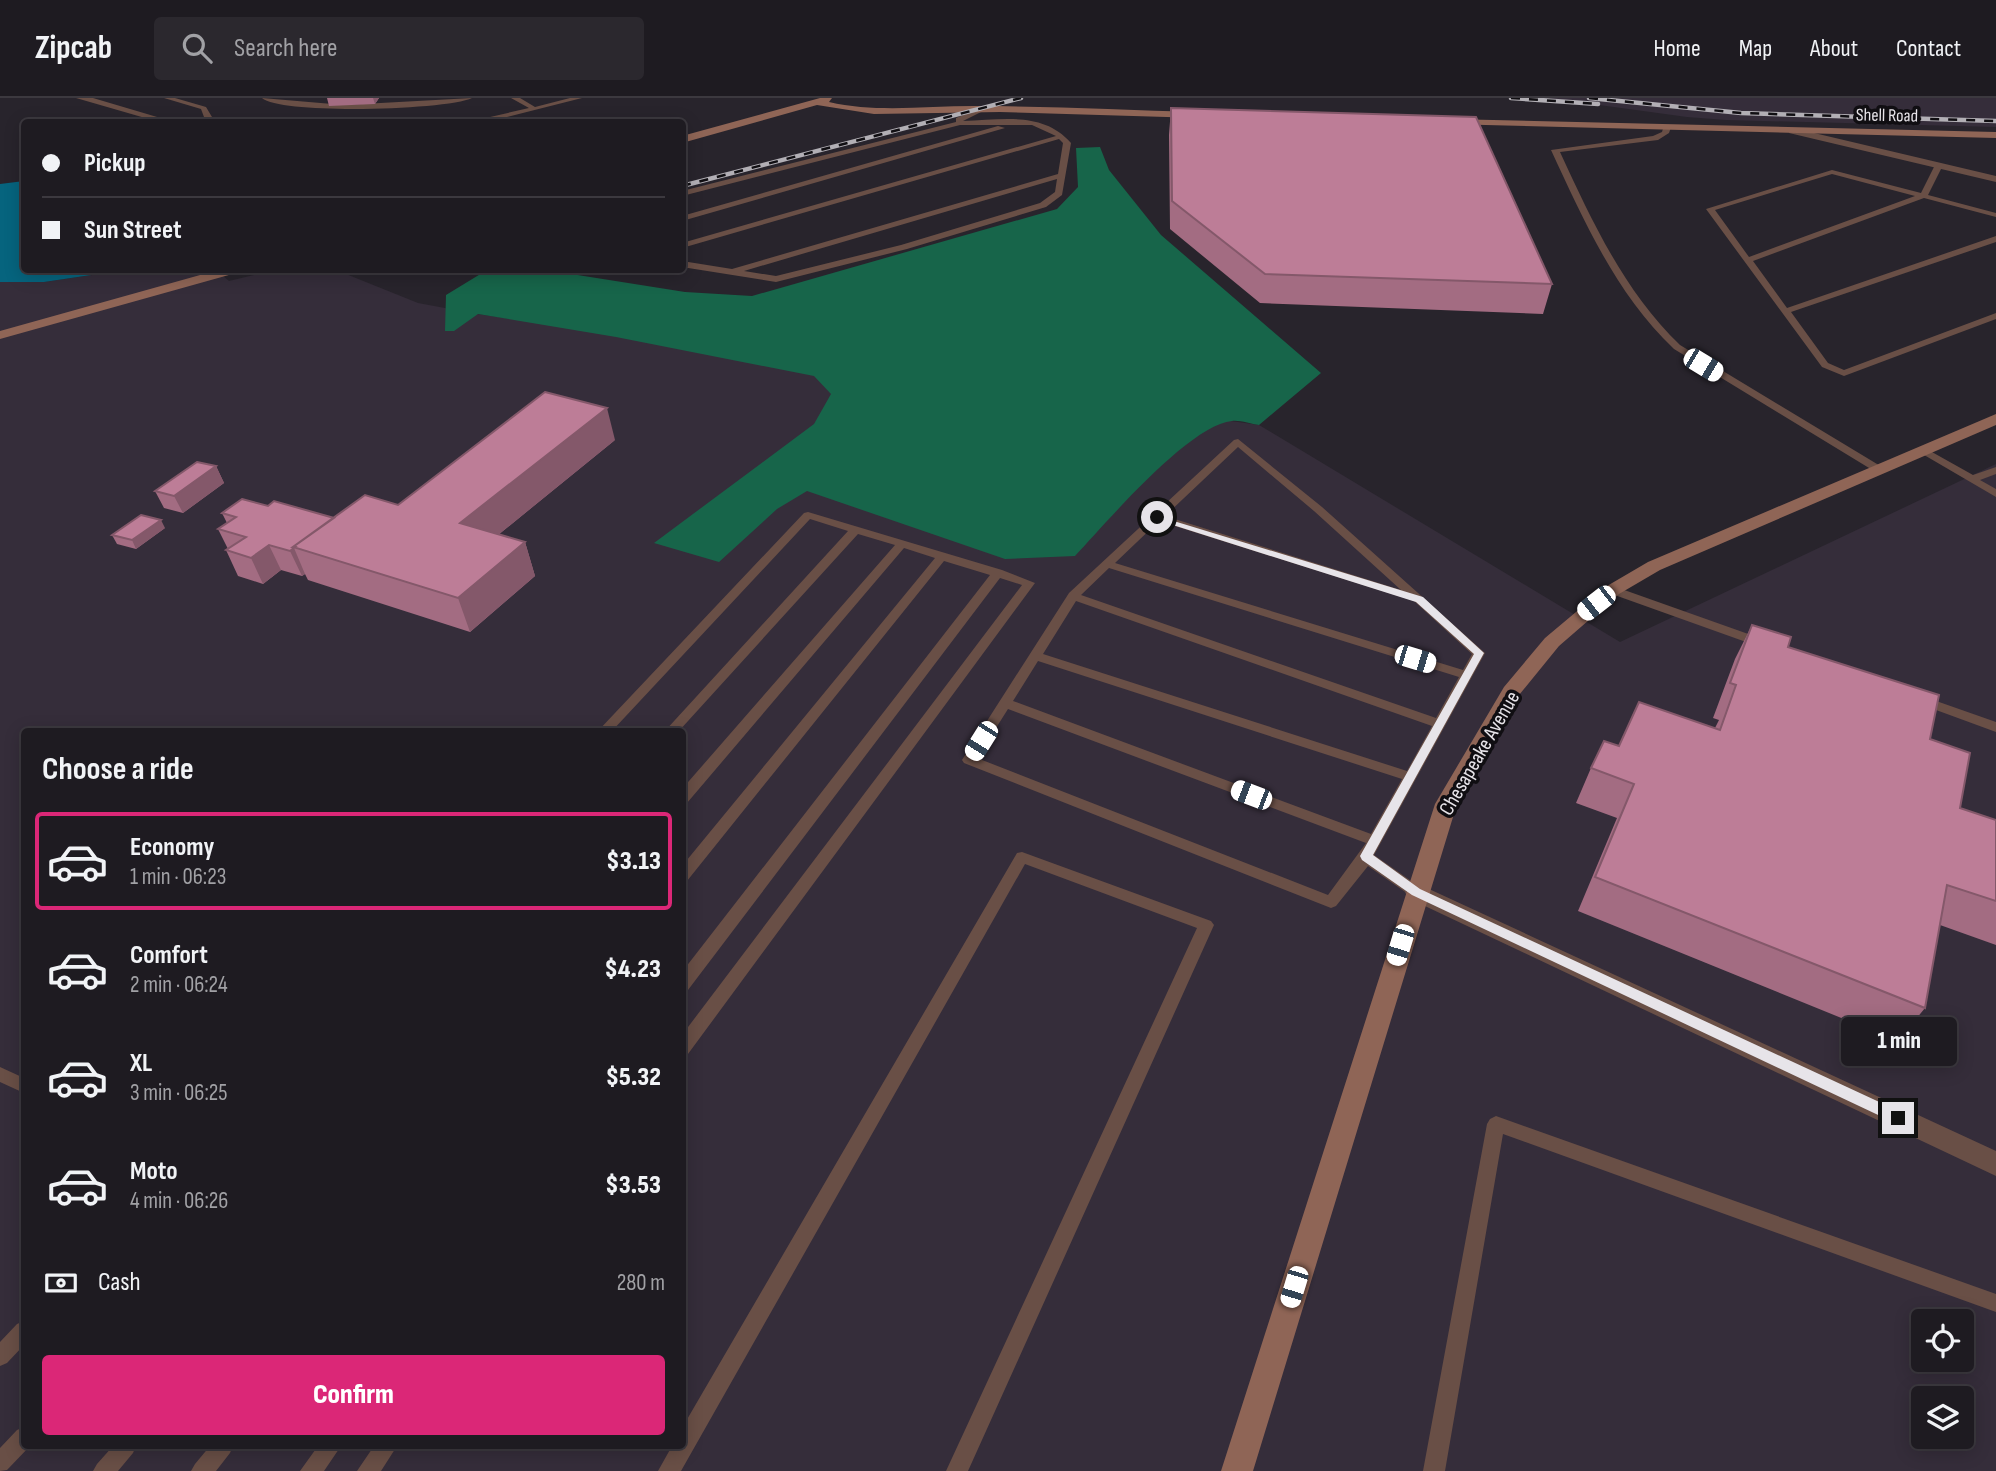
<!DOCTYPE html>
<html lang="en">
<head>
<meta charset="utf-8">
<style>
	:root { --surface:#1e1b21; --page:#2b282e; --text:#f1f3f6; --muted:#a1a1a5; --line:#3c393f; --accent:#db2777 }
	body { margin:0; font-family:"Sofia Sans Condensed",sans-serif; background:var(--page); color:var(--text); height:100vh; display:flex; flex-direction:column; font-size:26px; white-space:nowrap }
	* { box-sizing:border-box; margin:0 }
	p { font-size:23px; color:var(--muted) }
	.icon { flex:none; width:38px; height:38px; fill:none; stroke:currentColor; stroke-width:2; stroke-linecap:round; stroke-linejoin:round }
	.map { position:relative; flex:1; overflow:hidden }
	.sheet { position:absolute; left:21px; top:630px; width:665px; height:721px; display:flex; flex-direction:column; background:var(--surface); border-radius:7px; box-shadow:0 4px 18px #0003,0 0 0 2px var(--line) }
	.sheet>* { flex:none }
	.hud { position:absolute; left:21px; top:21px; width:665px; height:154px; border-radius:7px; box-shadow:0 4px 18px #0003,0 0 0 2px var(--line); display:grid; align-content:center; height:154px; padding:0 21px; background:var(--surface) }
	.tools { position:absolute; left:1911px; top:1211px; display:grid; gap:14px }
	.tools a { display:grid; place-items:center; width:63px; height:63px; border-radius:7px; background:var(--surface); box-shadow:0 4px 18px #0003,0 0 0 2px var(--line); font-size:35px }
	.end { position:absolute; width:32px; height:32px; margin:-16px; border:9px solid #e7e4e9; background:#111; box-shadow:0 0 0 4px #111 }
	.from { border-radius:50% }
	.bubble { position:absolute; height:49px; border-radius:7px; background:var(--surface); box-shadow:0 4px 18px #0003,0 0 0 2px var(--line); font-size:23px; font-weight:800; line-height:49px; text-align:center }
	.car { position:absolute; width:21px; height:42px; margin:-21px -10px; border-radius:9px; box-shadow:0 0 5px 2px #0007; background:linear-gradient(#fff 24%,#345 0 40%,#fff 0 76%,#345 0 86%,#fff 0) }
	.hud b { display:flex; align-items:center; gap:24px; height:66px; font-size:26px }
	.hud b+b { border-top:2px solid var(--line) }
	.hud i { width:18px; height:18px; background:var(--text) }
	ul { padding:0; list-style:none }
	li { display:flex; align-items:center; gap:21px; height:98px; margin:0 14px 10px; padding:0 7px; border:4px solid transparent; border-radius:7px }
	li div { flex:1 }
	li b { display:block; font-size:26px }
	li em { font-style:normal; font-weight:800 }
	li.active { border-color:var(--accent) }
	li>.icon { width:63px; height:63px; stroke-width:1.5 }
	h2 { padding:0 21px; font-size:32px; line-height:84px }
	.pay { display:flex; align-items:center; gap:18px; height:77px; padding:0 21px; font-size:26px }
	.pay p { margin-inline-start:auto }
	.primary-button { display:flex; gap:14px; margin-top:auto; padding:14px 21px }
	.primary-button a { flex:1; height:80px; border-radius:7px; background:var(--accent); color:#fff; font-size:28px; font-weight:800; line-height:80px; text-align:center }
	header { display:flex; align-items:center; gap:42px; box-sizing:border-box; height:98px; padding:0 35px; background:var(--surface); border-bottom:2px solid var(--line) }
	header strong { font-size:33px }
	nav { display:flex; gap:38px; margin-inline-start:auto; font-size:24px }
	.search { width:490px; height:63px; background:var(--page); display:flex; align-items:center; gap:18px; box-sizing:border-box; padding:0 24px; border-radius:7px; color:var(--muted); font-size:26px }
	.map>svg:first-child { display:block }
	.built { fill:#352d3a; fill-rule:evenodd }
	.forest { fill:#17654a }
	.water { fill:#06647e }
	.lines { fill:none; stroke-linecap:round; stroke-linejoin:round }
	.lane { fill:#694f46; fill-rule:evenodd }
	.street { fill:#694f46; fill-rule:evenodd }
	.secondary { fill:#8f6556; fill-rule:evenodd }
	.rail-casing { stroke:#b2afb5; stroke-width:4.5 }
	.rail { stroke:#100e12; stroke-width:2.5; stroke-dasharray:9; stroke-linecap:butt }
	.wall { fill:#a36c82 }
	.shaded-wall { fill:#84586a }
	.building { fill:#bd7d97; stroke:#84586a; stroke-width:2 }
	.route { fill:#e7e4e9 }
	.labels { text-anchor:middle; stroke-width:7; stroke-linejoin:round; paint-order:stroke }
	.far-street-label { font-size:18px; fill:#e7e4e9; stroke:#100e12 }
	.street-label { font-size:21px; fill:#e7e4e9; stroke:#100e12 }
</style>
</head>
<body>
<header>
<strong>Zipcab</strong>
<div class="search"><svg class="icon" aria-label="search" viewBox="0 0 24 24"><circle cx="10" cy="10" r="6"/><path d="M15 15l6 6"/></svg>Search here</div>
<nav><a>Home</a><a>Map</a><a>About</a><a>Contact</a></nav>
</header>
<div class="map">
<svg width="1996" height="1373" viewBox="0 0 1996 1373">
	<rect width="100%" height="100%" fill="#28242c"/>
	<path class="built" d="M1548 0H1996V29L1726 22 1687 19Z
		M125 172H216L229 183 275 172H336L418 205 477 216 1259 327 1620 544 1996 366V1373H0V184H44ZM24 634H682V1348H24ZM1923 1223H1962V1262H1923ZM1923 1300H1962V1339H1923Z"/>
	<path class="forest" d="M1100 49 1109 72 1161 137 1321 275 1259 327C1251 326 1240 322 1232 323 1189 327 1106 425 1075 458L1005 461 807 393 777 411 719 464 654 445 814 326 831 296 814 278 616 239 478 216 454 233H445L446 197 487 172H546L685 194 752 198 1057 111 1078 89 1076 50Z"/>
	<path class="water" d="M24 83V172H125L44 184H0V86Z"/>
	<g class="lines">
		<path class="lane" d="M164 0H175L206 9 212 19 208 24H202L204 19 201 11Z
			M262 0 344 7 472 0C448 12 282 17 262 0Z
			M511 0H520L535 9 570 0H582L487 24H477V22L529 10Z
			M981 10 983 13 963 23C1003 22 1043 13 1071 45L1062 97 1046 109 907 151 776 184 682 169V163L732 171 1058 76 1063 45 1059 41 682 150V145L1056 38 1032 27H960L682 98V93L956 24V20ZM1057 81 1055 94 1040 105 901 147 776 178 744 173Z
			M1664 27 1671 29 1669 35 1658 42 1560 54C1592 123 1624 193 1680 247L1882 369V373H1874L1674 251C1616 196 1584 123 1551 52L1653 38 1662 34Z
			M998 28 1005 30 682 123V118Z
			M1936 65 1943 67 1928 97 1996 115V119L1924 100 1753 163 1787 210 1996 138V144L1791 214 1828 265 1844 272 1996 215V221L1844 278 1822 269 1706 111 1832 72 1921 95ZM1832 76 1915 98 1749 159 1715 112Z
			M1238 341 1322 409 1485 555 1374 757 1421 790 1424 794 1421 798H1411L1368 768 1336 808 1331 810 964 665 962 662 1069 495 1234 342ZM1238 349 1314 413 1401 492 1165 418ZM1159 423 1414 503 1472 556 1463 572 1115 465ZM1109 470 1459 579 1436 620 1081 497ZM1076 503 1432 628 1407 673 1043 556ZM1038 563 1402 681 1371 736 1013 603ZM1008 611 1366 745 1328 797 977 660Z
			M1923 349 1973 377 1996 369V376L1980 382 1996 391V399L1919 354V350Z
			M808 414 1002 472 1035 485 688 956 682 958V937L1022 487 1000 480 688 892 682 893V874L990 477 944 463 687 783 682 784V768L935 460 904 450 687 705 682 706V691L895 447 858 436 678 634H664L848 433 810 421 611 634H597L804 415Z
			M1613 488 1768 543 1770 546 1768 549H1760L1609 495 1607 492 1609 489Z
			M1922 598 1996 624V634L1917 605 1915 602 1917 599Z
			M1022 754 1211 823 1214 827 968 1373H946L1197 830 1025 766 681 1373H658L672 1348H682V1330L1017 755Z
			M0 969 24 980V995L0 984Z
			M1496 1018 1996 1196V1214L1503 1036 1445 1373H1423L1487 1026 1490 1021Z
			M24 1223V1247L7 1265 0 1268V1244L17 1226Z
			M24 1329V1348H30L7 1372 0 1373V1350L17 1332Z
			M113 1348H136L133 1355 118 1373H93L97 1366Z
			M210 1348H233L230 1355 216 1373H191L195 1366Z
			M318 1348H341L324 1373H300Z
			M374 1348H397L381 1373H357Z"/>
		<path class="street" d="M76 0H93L174 24H159Z
			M1793 30 1996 78V84L1789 35V31Z
			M1416 785 1996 1053V1078L1408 800 1405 794 1408 788Z"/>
		<path class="secondary" d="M820 0H832L829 4C876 15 926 8 974 8 1049 8 1125 12 1200 14L1205 17 1200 20 1000 14 874 16 817 7 682 45V38Z
			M1449 21 1996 34V40L1445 26 1444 24Z
			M218 172H237L236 175 0 241V233Z
			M1996 316V327L1660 472 1619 496 1559 548 1519 597 1457 706 1253 1373H1221L1435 706 1504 589 1545 540 1607 488 1648 464Z"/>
		<defs>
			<path id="rail" d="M1511 0 1598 6
				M1589 0 1741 15 1996 23
				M682 88 1021 0"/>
		</defs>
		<use href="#rail" class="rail-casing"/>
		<use href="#rail" class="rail"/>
	</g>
	<path class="wall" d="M327 0H379L375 6 329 8Z
		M1171 10 1552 186 1543 216 1260 205 1170 131 1169 37Z
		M615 342 498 437 525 444 535 478 470 534 308 482 305 476 302 478 281 472 263 486 238 478 226 452 228 451 218 431 227 425 222 415 268 408 334 420 398 407Z
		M216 368 224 385 183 415 164 410 155 393Z
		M165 430 136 451 117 446 112 437Z
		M1752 527 1788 549 1930 641 1960 710 1996 722V847L1940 827 1925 910 1898 943 1578 813 1617 720 1576 705 1591 670 1619 648 1715 630 1719 622 1713 620 1735 561Z"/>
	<path class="shaded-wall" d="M373 0H379L375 6Z
		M607 310 615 342 471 459 460 425Z
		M216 368 224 385 183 415 174 398Z
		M161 422 165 430 136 451 132 442Z
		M525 444 535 478 470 534 458 500Z
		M269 447 281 472 263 486 251 460Z
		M294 450 305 476 302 478 290 453Z"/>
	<path class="building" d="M1171 10 1476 19 1552 186 1265 176 1172 103Z
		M545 294 607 310 460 425 525 444 458 500 293 449 365 397 398 407Z
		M197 364 216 368 174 398 155 393Z
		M242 401 268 408 274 403 334 420 293 449H295L290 453 269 447 251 460 226 452 246 439 218 431 236 419 222 415Z
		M141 417 161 422 132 442 112 437Z
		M1752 527 1791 539 1788 549 1939 597 1930 641 1970 655 1960 710 1996 722V803L1947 787 1925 910 1595 779 1634 686 1591 670 1604 643 1619 648 1639 604 1720 632 1736 587 1730 585Z"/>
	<path class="route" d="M1154 417 1423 499 1484 555 1373 757 1420 791 1903 1015V1024H1893L1412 797 1362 762 1360 758 1474 556 1416 504 1154 421Z"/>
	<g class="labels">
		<g class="far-street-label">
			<text transform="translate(1887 17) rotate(1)" y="6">Shell Road</text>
		</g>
		<g class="street-label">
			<text transform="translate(1479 655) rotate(-60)" y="7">Chesapeake Avenue</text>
		</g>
	</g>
</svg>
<div class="tools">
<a><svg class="icon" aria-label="locate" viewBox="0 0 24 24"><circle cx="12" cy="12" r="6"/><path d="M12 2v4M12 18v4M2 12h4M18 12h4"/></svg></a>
<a><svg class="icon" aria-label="layers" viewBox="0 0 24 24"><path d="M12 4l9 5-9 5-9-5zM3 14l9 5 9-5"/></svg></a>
</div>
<i class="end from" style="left:1157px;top:419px"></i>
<i class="end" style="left:1898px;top:1020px"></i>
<div class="bubble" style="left:1841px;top:919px;width:116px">1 min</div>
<i class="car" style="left:1703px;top:267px;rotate:121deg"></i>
<i class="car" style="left:1596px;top:505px;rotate:232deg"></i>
<i class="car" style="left:1415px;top:561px;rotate:107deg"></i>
<i class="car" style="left:981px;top:643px;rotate:212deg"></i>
<i class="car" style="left:1251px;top:697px;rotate:291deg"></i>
<i class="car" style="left:1400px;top:847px;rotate:197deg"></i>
<i class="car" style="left:1294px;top:1189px;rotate:197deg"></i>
<div class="hud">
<b><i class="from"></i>Pickup</b>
<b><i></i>Sun Street</b>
</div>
<section class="sheet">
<h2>Choose a ride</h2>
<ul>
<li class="active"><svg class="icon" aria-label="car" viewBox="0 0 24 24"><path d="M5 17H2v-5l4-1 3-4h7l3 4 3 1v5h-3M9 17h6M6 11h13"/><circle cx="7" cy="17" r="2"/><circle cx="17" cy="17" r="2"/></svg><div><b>Economy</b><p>1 min · 06:23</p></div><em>$3.13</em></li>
<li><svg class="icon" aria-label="car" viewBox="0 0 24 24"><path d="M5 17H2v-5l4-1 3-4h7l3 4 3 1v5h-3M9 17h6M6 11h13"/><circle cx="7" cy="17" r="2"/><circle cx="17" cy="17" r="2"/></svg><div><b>Comfort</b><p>2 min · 06:24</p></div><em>$4.23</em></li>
<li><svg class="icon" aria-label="car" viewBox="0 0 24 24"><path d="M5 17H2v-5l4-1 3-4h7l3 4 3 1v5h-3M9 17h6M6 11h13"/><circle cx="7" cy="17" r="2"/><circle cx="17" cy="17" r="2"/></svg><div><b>XL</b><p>3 min · 06:25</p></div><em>$5.32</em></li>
<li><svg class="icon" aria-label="car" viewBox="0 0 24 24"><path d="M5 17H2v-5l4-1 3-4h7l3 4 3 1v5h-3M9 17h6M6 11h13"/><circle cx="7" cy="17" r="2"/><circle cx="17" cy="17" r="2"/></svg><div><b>Moto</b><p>4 min · 06:26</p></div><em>$3.53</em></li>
</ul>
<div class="pay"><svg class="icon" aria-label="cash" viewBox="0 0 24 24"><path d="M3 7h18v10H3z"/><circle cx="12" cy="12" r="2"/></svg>Cash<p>280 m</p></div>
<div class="primary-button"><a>Confirm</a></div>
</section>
</div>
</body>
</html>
